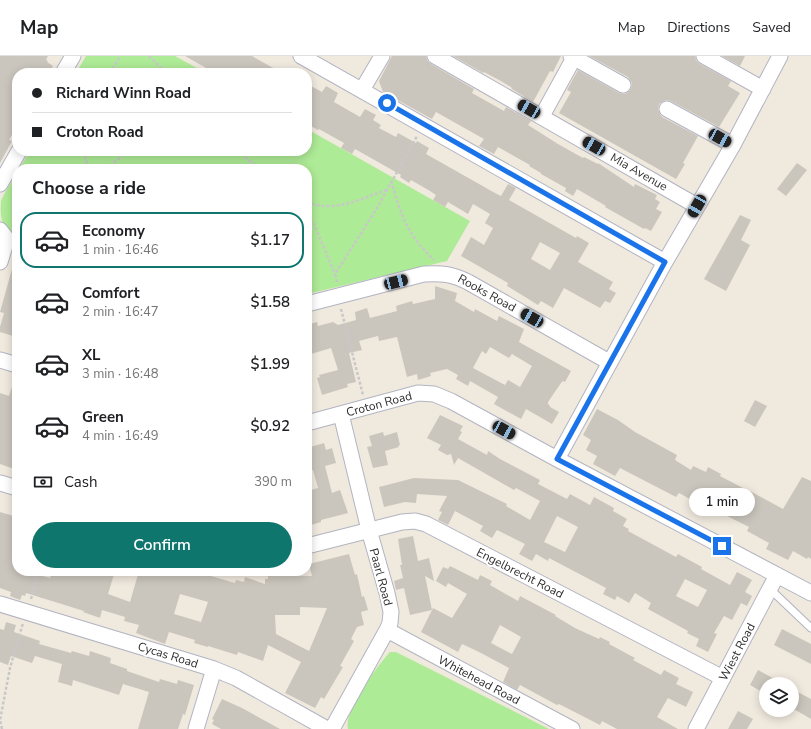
<!DOCTYPE html>
<html lang="en">
<head>
<meta charset="utf-8">
<style>
	:root { --surface:#fff; --page:#f6f6f6; --text:#202124; --muted:#757577; --line:#e0e0e0; --accent:#0f766e }
	body { margin:0; font-family:"Nunito Sans",sans-serif; background:var(--page); color:var(--text); height:100vh; display:flex; flex-direction:column; font-size:15px; white-space:nowrap }
	* { box-sizing:border-box; margin:0 }
	p { font-size:13px; color:var(--muted) }
	.icon { flex:none; width:22px; height:22px; fill:none; stroke:currentColor; stroke-width:2; stroke-linecap:round; stroke-linejoin:round }
	.map { position:relative; flex:1; overflow:hidden }
	.drawer { position:absolute; left:12px; top:108px; width:300px; height:412px; display:flex; flex-direction:column; background:var(--surface); border-radius:16px; box-shadow:0 2px 10px #0003 }
	.drawer>* { flex:none }
	.guide { position:absolute; left:12px; top:12px; width:300px; height:88px; border-radius:16px; box-shadow:0 2px 10px #0003; display:grid; align-content:center; height:88px; padding:0 20px; background:var(--surface) }
	.fabs { position:absolute; left:759px; top:621px; display:grid; gap:8px }
	.fabs a { display:grid; place-items:center; width:40px; height:40px; border-radius:50%; background:var(--surface); box-shadow:0 2px 10px #0003; font-size:20px }
	.end { position:absolute; width:18px; height:18px; margin:-9px; border:5px solid #1a73e8; background:#fff; box-shadow:0 0 0 2px #fff }
	.from { border-radius:50% }
	.bubble { position:absolute; height:28px; border-radius:14px; background:var(--surface); box-shadow:0 2px 10px #0003; font-size:13px; font-weight:600; line-height:28px; text-align:center }
	.car { position:absolute; width:12px; height:24px; margin:-12px -6px; border-radius:5px; box-shadow:0 0 3px 1px #0007; background:linear-gradient(#222 24%,#8ab4d8 0 40%,#222 0 76%,#8ab4d8 0 86%,#222 0) }
	.guide b { display:flex; align-items:center; gap:14px; height:38px; font-size:15px }
	.guide b+b { border-top:1px solid var(--line) }
	.guide i { width:10px; height:10px; background:var(--text) }
	ul { padding:0; list-style:none }
	li { display:flex; align-items:center; gap:12px; height:56px; margin:0 8px 6px; padding:0 12px; border:2px solid transparent; border-radius:16px }
	li div { flex:1 }
	li b { display:block; font-size:15px }
	li em { font-style:normal; font-weight:600 }
	li.active { border-color:var(--accent) }
	li>.icon { width:36px; height:36px; stroke-width:1.5 }
	h2 { padding:0 20px; font-size:18px; line-height:48px }
	.pay { display:flex; align-items:center; gap:10px; height:44px; padding:0 20px; font-size:15px }
	.pay p { margin-inline-start:auto }
	.button { display:flex; gap:8px; margin-top:auto; padding:8px 20px }
	.button a { flex:1; height:46px; border-radius:24px; background:var(--accent); color:#fff; font-size:16px; font-weight:600; line-height:46px; text-align:center }
	header { display:flex; align-items:center; gap:24px; box-sizing:border-box; height:56px; padding:0 20px; background:var(--surface); border-bottom:1px solid var(--line) }
	header strong { font-size:19px }
	nav { display:flex; gap:22px; margin-inline-start:auto; font-size:14px }
	.map>svg:first-child { display:block }
	.green { fill:#aeeb96 }
	.building { fill:#cbc6bd; fill-rule:evenodd }
	.lines { fill:none; stroke-linecap:round; stroke-linejoin:round }
	.service-casing { stroke:#b2b4c2; stroke-width:9 }
	.minor-casing { stroke:#b2b4c2; stroke-width:17 }
	.path { stroke:#c8c8c8; stroke-width:2.5; stroke-dasharray:3 2; stroke-linecap:butt }
	.service { stroke:#fff; stroke-width:7 }
	.minor { stroke:#fff; stroke-width:15 }
	.route { stroke:#1a73e8; stroke-width:5 }
	.labels { text-anchor:middle; stroke-width:4; stroke-linejoin:round; paint-order:stroke }
	.street-label { font-size:12px; fill:#2d2d2d; stroke:#fff }
</style>
</head>
<body>
<header>
<strong>Map</strong>
<nav><a>Map</a><a>Directions</a><a>Saved</a></nav>
</header>
<div class="map">
<svg width="811" height="673" viewBox="0 0 811 673">
	<rect width="100%" height="100%" fill="#f0e9de"/>
	<path class="green" d="M86 0H175L206 17H76Z
		M307 73 470 165 447 205 307 238V113H19L30 95H307Z
		M17 117V180C1 176 0 160 1 145 5 135 12 126 17 117Z
		M390 596H396L549 673H348C343 656 378 609 390 596Z"/>
	<path class="building" d="M0 0H48L46 4 48 5 47 6 53 10 49 17H17V60L14 68 17 70 9 84 12 85 0 107Z
		M185 0H252L282 17H215Z
		M392 0H426L427 4 431 8 474 33 472 37 504 55 506 51 531 65 528 69 558 88 583 102 584 101 598 108V107L634 131 635 128 657 139 655 143 660 146 656 153 662 156 651 175 645 172 644 173 605 151 606 150 577 133 573 140 565 135 566 132 541 118V117L529 110 530 109 498 91 494 98 479 90 484 83 436 56 432 63 383 36 379 25Z
		M453 0H561L553 16 550 15 533 46 512 33 511 31 499 24 484 16 483 17Z
		M589 0H695L696 4 700 8 731 25 728 30 740 37 719 71 671 45 666 44 662 46 659 48 658 54 660 58 662 61 698 80 683 107 685 108 676 123 559 57 571 36 567 34 578 14 619 37 624 38 627 37 631 33 632 28 631 25 628 21Z
		M722 0H745L740 10Z
		M307 28 322 36 326 30 338 37 334 46 360 61 365 53 376 59 373 64 381 69 379 72 396 81 398 77 416 87 417 85 429 92 426 98 495 137 501 140 508 128 516 132 509 144 576 182 577 180 589 187 578 206 613 226 609 233 616 237 610 247 605 245 600 252 564 232 553 252 541 245 538 249 507 230 508 227 461 200 471 181 484 189 493 172 485 167 490 158 473 148 468 158 448 146 445 151 433 144 436 139 430 135 411 124 409 127 400 121 401 119 355 93 352 98 341 92 344 87 319 73 318 74 307 68ZM540 186 560 197 550 214 531 203Z
		M797 107 807 114 786 140 777 133Z
		M740 159 751 164 741 184 750 189 726 235 704 223Z
		M14 206 17 207V277L14 276 13 280 0 276V271L4 257 0 256Z
		M435 230 457 237 455 245 474 256 475 253 497 265 499 260 524 273 519 286 571 315 565 326 563 325 561 327 548 346V348L550 350V351L559 356 552 368 526 353 521 363 494 348 498 341 470 325 468 330 456 323 458 319 447 313 430 317 431 320 418 324 417 318 407 321 397 281 379 285 378 280 359 285 362 294 349 297 356 326 347 328 348 331 322 339 317 322 320 321 319 319 338 314 331 292 311 298 307 283V269L317 266 318 270 333 266 338 269 356 264 355 256 367 252 370 262 397 255 396 250 412 245 413 248 435 243ZM490 291 509 302 512 298 532 310 520 331 508 324 505 329 473 312 482 295 486 298Z
		M15 321H17V414L0 408V337L9 340Z
		M755 344 767 350 755 371 744 365Z
		M597 353 618 364 635 376 677 399 675 404 691 414 693 410 706 416 708 411 721 418 720 420 745 433 744 434 750 435 783 453 802 421 811 425V503L808 501 807 503 793 495 788 504 766 493 769 487 747 475 749 471 711 452 710 454 679 437 676 441 620 412 615 420 593 408 597 400 586 394 591 384 583 379Z
		M440 359 463 370 460 375 462 376 458 383 487 399 488 395 500 403 540 424 538 428 567 443 570 438 590 449 594 441 614 452 613 455 627 463 623 470 629 473 628 475 676 501 678 498 702 511 701 513 730 529 737 516 752 524 745 536 752 540 747 550 741 547 732 564 724 560 714 577 717 578 708 596 696 590 699 583 687 577 688 575 648 553 651 547 635 537 629 547 617 540 615 544 603 538 606 532 549 502 548 505 536 498 532 505 519 498 525 488 497 474 492 482 480 475 483 470 455 455 448 469 438 464 442 456 439 455 447 440 417 438 416 447 405 446 384 451 379 431 414 422 458 424 507 448 506 450 530 464 540 445 516 432 514 434 458 402 454 409 451 398 447 399 438 394 441 389 427 382ZM557 460 578 471 565 496 544 486ZM685 523 707 534 698 551 676 540Z
		M383 376 384 380 397 376 400 389 398 390 399 391 385 395 388 409 373 412 367 391 372 390 369 380Z
		M324 387 326 394 332 392 336 407 325 410 332 437 340 434 348 457 321 464V466L308 470 307 464V435L318 432 313 414 307 415V392Z
		M0 456 17 461V501L14 512 17 513V515H32L31 517 50 522 52 517 56 518 57 515H115L108 538 130 546 139 515H205L204 518 235 527 236 524 244 526 245 521 265 528V523H268V520H312L309 508 349 498 355 519 357 518 362 541 364 540 368 554 361 556 364 569 357 571 351 583 354 585 340 610 343 611 324 643 321 641 315 652 285 637 301 606 268 589 263 605 238 596 237 599 208 590V591L194 587 195 584 169 576 165 588 136 577 139 569 124 565 125 561 102 554 100 562 83 556 84 555 26 537 25 540 22 539 20 544 10 540 11 536 0 532ZM180 538 208 546 201 566 174 558ZM300 551 327 552 309 595 276 578 275 559H300Z
		M413 480 418 505 429 502 434 525 425 520 432 554 433 552 452 562 467 538 448 527 446 531 436 525 443 511 448 513 450 510 478 524 480 519 492 525 490 529 518 545 520 540 556 559 555 560 575 572 599 583 600 581 610 586 609 588 635 602 633 604 661 619 664 614 679 622 676 628 693 636 686 651 668 642 657 661 678 673H617L602 665 600 669 559 648 557 649 520 629 517 634 503 626 509 612 481 597 462 588 458 596 421 576 432 554 410 559 404 532 396 534 394 525 403 522 400 509H402L398 483ZM500 569 521 581 512 598 491 587Z
		M6 566 16 569 14 576 40 585 39 588 71 597 72 595 89 600 90 595 111 602 110 607 127 613V615L159 626 160 623 177 628 178 624 194 629 185 659 183 658 178 673H138L149 636 123 628 119 639 73 624 72 630 58 626 62 608 35 600 32 607 11 600 8 609 0 606V573L4 574Z
		M782 573 811 588V608L774 589Z
		M758 614 784 628H766V638L750 629Z
		M792 633 811 643V663L792 652Z
		M222 643 242 652 280 673H221L212 668 214 664 212 663Z
		M738 655 753 663 747 673H728Z"/>
	<g class="lines">
		<defs>
			<path id="service" d="M770 533 811 572"/>
			<path id="minor" d="M301 0 665 206
				M435 0 697 150
				M571 0 623 29
				M704 0 763 33
				M63 17 73 0
				M362 34 382 0
				M667 53 733 89
				M542 60 575 0
				M0 128 19 95
				M0 174 7 183 0 206
				M307 248 424 218C443 217 452 218 468 226L609 306
				M0 304 17 309
				M307 367 418 337 434 338 451 345 557 403 811 537
				M557 403 665 206 733 89 780 0
				M0 427 17 432
				M307 490 402 466 415 465 426 468 723 622
				M0 548 214 613 236 622 327 673
				M387 574 572 673
				M196 673 214 613
				M332 673 387 574 390 567 391 556 387 537 369 474 341 358
				M696 673 777 519"/>
		</defs>
		<use href="#service" class="service-casing"/>
		<use href="#minor" class="minor-casing"/>
		<path class="path" d="M149 0 166 17
			M110 17 120 0
			M84 95 87 109 92 113
			M237 95 260 113
			M106 113 128 95
			M391 125C402 161 406 177 434 204
			M307 146C334 157 361 143 386 134
			M307 159 314 168 335 218
			M337 226 335 218 377 152 417 80
			M341 253 363 339
			M31 543 39 515
			M2 673 0 664 10 612 23 567"/>
		<use href="#service" class="service"/>
		<use href="#minor" class="minor"/>
	</g>
	<g class="lines">
		<path class="route" d="M387 47 665 206 557 403 722 490"/>
	</g>
	<g class="labels">
		<g class="street-label">
			<text transform="translate(639 116) rotate(30)" y="4">Mia Avenue</text>
			<text transform="translate(487 237) rotate(29)" y="4">Rooks Road</text>
			<text transform="translate(379 348) rotate(-15)" y="4">Croton Road</text>
			<text transform="translate(520 517) rotate(27)" y="4">Engelbrecht Road</text>
			<text transform="translate(381 521) rotate(75)" y="4">Paarl Road</text>
			<text transform="translate(737 596) rotate(-62)" y="4">Wiest Road</text>
			<text transform="translate(168 599) rotate(17)" y="4">Cycas Road</text>
			<text transform="translate(479 624) rotate(28)" y="4">Whitehead Road</text>
		</g>
	</g>
</svg>
<div class="fabs">
<a><svg class="icon" aria-label="layers" viewBox="0 0 24 24"><path d="M12 4l9 5-9 5-9-5zM3 14l9 5 9-5"/></svg></a>
</div>
<i class="end from" style="left:387px;top:47px"></i>
<i class="end" style="left:722px;top:490px"></i>
<div class="bubble" style="left:689px;top:432px;width:66px">1 min</div>
<i class="car" style="left:529px;top:53px;rotate:300deg"></i>
<i class="car" style="left:720px;top:82px;rotate:119deg"></i>
<i class="car" style="left:594px;top:90px;rotate:300deg"></i>
<i class="car" style="left:697px;top:150px;rotate:210deg"></i>
<i class="car" style="left:396px;top:226px;rotate:76deg"></i>
<i class="car" style="left:532px;top:262px;rotate:300deg"></i>
<i class="car" style="left:504px;top:374px;rotate:119deg"></i>
<div class="guide">
<b><i class="from"></i>Richard Winn Road</b>
<b><i></i>Croton Road</b>
</div>
<section class="drawer">
<h2>Choose a ride</h2>
<ul>
<li class="active"><svg class="icon" aria-label="car" viewBox="0 0 24 24"><path d="M5 17H2v-5l4-1 3-4h7l3 4 3 1v5h-3M9 17h6M6 11h13"/><circle cx="7" cy="17" r="2"/><circle cx="17" cy="17" r="2"/></svg><div><b>Economy</b><p>1 min · 16:46</p></div><em>$1.17</em></li>
<li><svg class="icon" aria-label="car" viewBox="0 0 24 24"><path d="M5 17H2v-5l4-1 3-4h7l3 4 3 1v5h-3M9 17h6M6 11h13"/><circle cx="7" cy="17" r="2"/><circle cx="17" cy="17" r="2"/></svg><div><b>Comfort</b><p>2 min · 16:47</p></div><em>$1.58</em></li>
<li><svg class="icon" aria-label="car" viewBox="0 0 24 24"><path d="M5 17H2v-5l4-1 3-4h7l3 4 3 1v5h-3M9 17h6M6 11h13"/><circle cx="7" cy="17" r="2"/><circle cx="17" cy="17" r="2"/></svg><div><b>XL</b><p>3 min · 16:48</p></div><em>$1.99</em></li>
<li><svg class="icon" aria-label="car" viewBox="0 0 24 24"><path d="M5 17H2v-5l4-1 3-4h7l3 4 3 1v5h-3M9 17h6M6 11h13"/><circle cx="7" cy="17" r="2"/><circle cx="17" cy="17" r="2"/></svg><div><b>Green</b><p>4 min · 16:49</p></div><em>$0.92</em></li>
</ul>
<div class="pay"><svg class="icon" aria-label="cash" viewBox="0 0 24 24"><path d="M3 7h18v10H3z"/><circle cx="12" cy="12" r="2"/></svg>Cash<p>390 m</p></div>
<div class="button"><a>Confirm</a></div>
</section>
</div>
</body>
</html>
